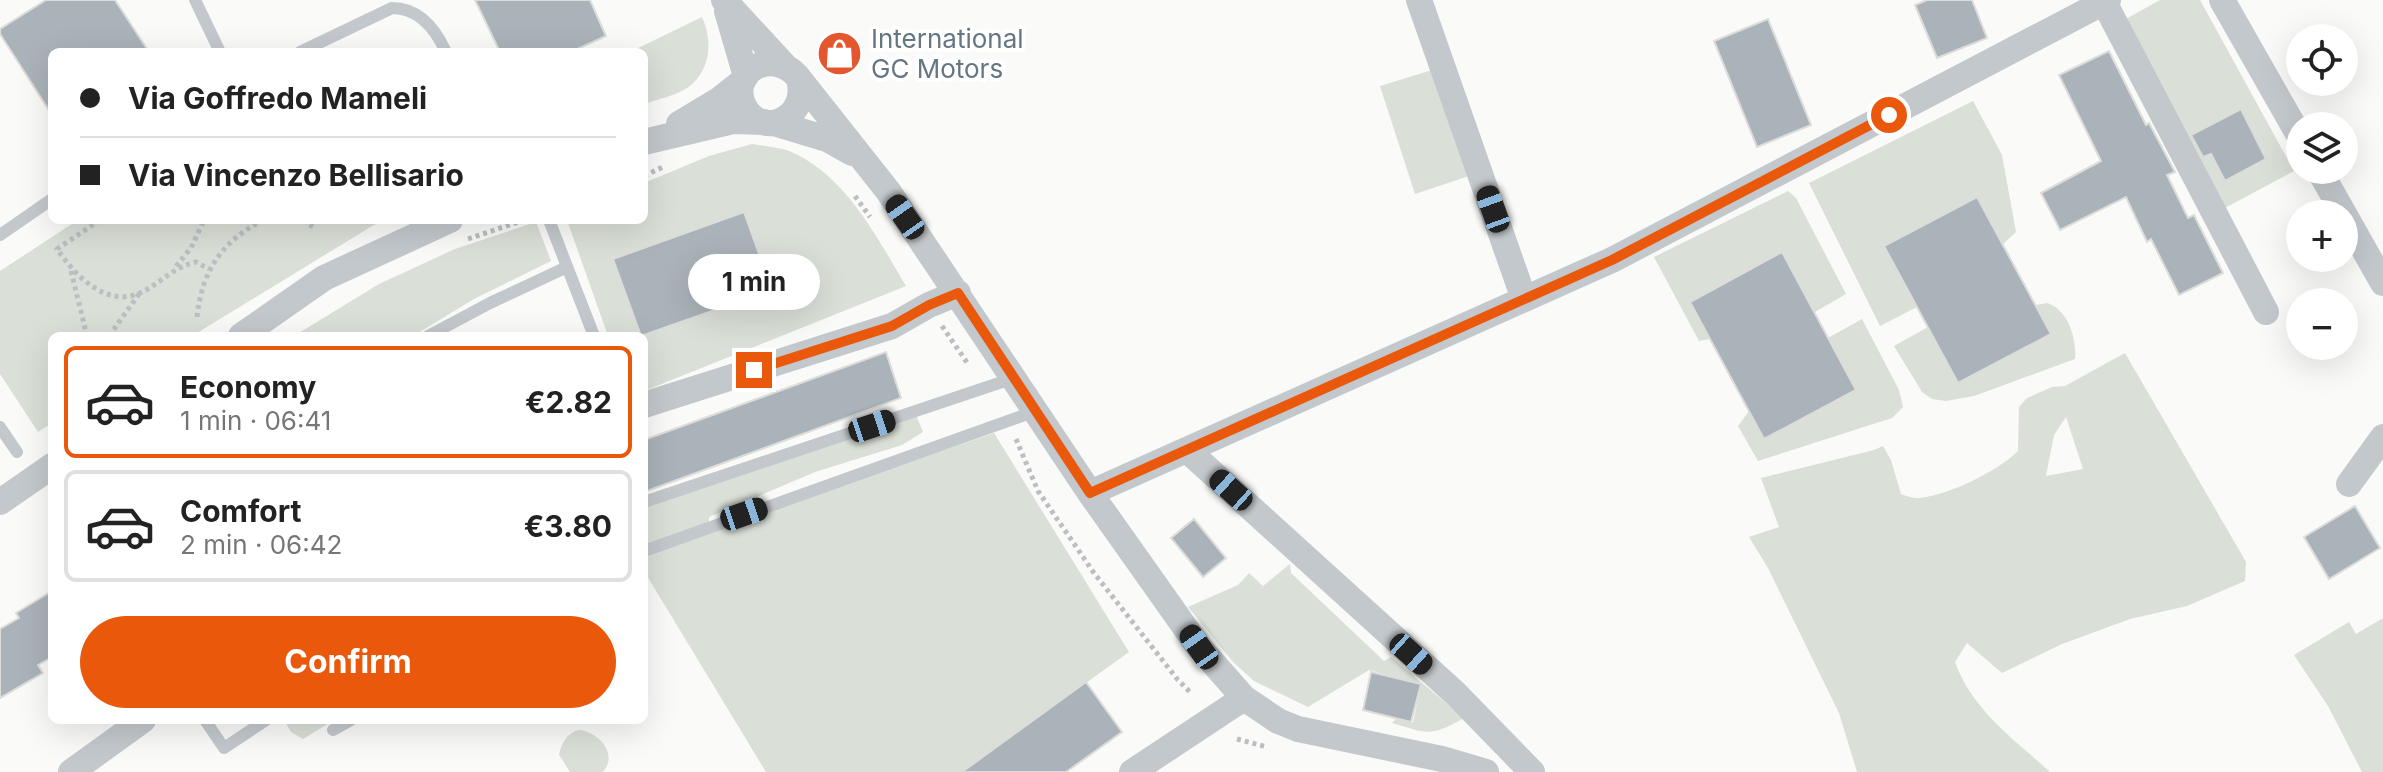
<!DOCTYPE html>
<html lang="en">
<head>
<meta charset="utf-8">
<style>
	:root { --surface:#fff; --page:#f2f2f2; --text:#222; --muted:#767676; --line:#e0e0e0; --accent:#ea580c }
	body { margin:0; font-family:Inter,sans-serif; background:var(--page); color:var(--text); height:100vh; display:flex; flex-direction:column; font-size:30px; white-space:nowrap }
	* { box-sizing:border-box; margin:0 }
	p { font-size:26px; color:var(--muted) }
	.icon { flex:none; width:44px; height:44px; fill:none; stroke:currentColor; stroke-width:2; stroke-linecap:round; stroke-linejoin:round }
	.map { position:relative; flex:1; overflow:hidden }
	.drawer { position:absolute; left:48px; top:332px; width:600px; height:392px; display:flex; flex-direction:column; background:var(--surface); border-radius:12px; box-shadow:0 8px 32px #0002 }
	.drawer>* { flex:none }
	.guide { position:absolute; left:48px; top:48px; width:600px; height:176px; border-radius:12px; box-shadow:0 8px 32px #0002; display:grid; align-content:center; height:176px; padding:0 32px; background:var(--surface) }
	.tools { position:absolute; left:2286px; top:24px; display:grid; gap:16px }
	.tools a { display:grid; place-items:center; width:72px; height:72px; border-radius:50%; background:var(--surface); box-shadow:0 8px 32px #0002; font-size:40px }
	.end { position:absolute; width:36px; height:36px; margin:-18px; border:10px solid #ea580c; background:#fff; box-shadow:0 0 0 4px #fff }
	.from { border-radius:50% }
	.bubble { position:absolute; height:56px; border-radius:28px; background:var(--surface); box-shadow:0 8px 32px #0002; font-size:26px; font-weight:700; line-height:56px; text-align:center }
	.car { position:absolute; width:24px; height:48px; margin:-24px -12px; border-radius:10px; box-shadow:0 0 6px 2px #0007; background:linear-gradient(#222 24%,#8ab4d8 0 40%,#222 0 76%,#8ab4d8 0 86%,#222 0) }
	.guide b { display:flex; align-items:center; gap:28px; height:76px; font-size:30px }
	.guide b+b { border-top:2px solid var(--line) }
	.guide i { width:20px; height:20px; background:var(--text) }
	ul { padding:14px 0 0; list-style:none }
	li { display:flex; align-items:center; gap:24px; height:112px; margin:0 16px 12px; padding:0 16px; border:4px solid var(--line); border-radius:12px }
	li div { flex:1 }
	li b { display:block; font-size:30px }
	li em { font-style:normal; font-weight:700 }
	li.selected { border-color:var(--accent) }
	li>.icon { width:72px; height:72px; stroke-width:1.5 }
	.action { display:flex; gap:16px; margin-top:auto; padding:16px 32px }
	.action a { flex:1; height:92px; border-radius:48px; background:var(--accent); color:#fff; font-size:32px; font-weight:700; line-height:92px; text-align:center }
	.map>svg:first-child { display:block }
	.green { fill:#dadfd7; fill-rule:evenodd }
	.building { fill:#aab3b9; stroke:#dcdcda; stroke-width:2 }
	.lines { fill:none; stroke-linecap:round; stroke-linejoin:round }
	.path { stroke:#bbbfc2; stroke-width:5; stroke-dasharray:4 4; stroke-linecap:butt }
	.lane { stroke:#c3c8cc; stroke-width:12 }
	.street { stroke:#c3c8cc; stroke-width:26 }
	.route { stroke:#ea580c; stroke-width:10 }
	.labels { text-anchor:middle; stroke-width:8; stroke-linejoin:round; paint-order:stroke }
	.poi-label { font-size:26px; fill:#657683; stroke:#fff; text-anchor:start }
</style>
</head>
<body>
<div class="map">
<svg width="2383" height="772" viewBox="0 0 2383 772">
	<rect width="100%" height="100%" fill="#fafaf8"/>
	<path class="green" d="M2160 0H2200L2294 171 2223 209 2124 20Z
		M702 17C713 40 711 72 687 88 675 96 658 99 644 104V52H630Z
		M1439 68 1475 174 1415 194 1380 86Z
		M1973 101 2002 155 2016 232 2003 244 1977 197 1885 246 1917 307 1880 326 1809 183Z
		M752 144C763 146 778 147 789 151 845 174 876 236 906 286L644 391V336H608L567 220H644V183L709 156Z
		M1788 191 1796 198 1846 294 1815 312 1782 253 1710 339 1699 341 1654 257Z
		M78 220H382L192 336H52V423L38 432 0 374V271Z
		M536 222 551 261 474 299 413 336H294L379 284 455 249Z
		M2047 303C2068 309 2077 339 2075 359L1974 396 1946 401 1932 399 1922 392 1894 346 1928 327 1959 383 2050 334 2036 305Z
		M1862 319 1899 390 1903 407 1892 418 1758 461 1738 426 1749 411 1765 439 1856 390 1828 338Z
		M2125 353 2246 562 2245 581 2187 606 2130 619 2062 644 2002 673 1967 643 1955 662C1972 710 2014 739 2050 772H1857L1839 713 1768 568 1749 537 1779 527 1761 478 1874 450 1883 446 1891 460 1901 494C1907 496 1914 499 1920 498 1951 494 1996 472 2018 451L2019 407 2027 398 2052 387 2065 386ZM2066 417 2083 469 2046 476 2054 435Z
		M907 416 917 417 923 432 902 445 815 472 709 517V531L994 433 1129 652 962 772H766L644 571V508L821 442Z
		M1290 564 1291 573 1384 661 1391 657 1464 718C1430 737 1429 734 1392 723L1396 719 1413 723 1421 684 1369 670 1308 707 1254 681 1233 662 1188 607 1238 585 1249 573 1263 586Z
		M2383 618V772H2362L2328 706 2294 655 2349 622 2356 634Z
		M284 720H334L303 739 291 732Z
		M578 730C598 731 619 754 603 772H570L559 755C561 744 567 733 578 730Z"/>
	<path class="building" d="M46 0H115L149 52H52V115L0 34V29Z
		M475 0H590L606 36 571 52H500Z
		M1927 0H1972L1987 38 1937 58 1915 5Z
		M1768 19 1811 125 1757 147 1714 41Z
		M2109 51 2146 125 2149 123 2175 172 2167 175 2188 218 2194 215 2223 273 2179 295 2151 239 2147 242 2126 197 2060 230 2041 193 2101 161 2059 75Z
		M2241 109 2266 159 2225 181 2211 154 2203 157 2191 135Z
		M1977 197 2051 334 1958 383 1884 246Z
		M744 212 772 290 641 336 613 259Z
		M1782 252 1856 390 1764 439 1690 302Z
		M886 352 901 398 644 492V440Z
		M2355 506 2380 548 2329 579 2304 537Z
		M1194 519 1226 558 1203 577 1171 538Z
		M52 591V657L38 665 43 673 0 698V629L19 618 16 613Z
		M1371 672 1421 684 1411 722 1363 710Z
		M1086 682 1122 732 1066 772H962Z"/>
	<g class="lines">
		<path class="path" d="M644 176 665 166
			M855 196 870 217
			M100 220 57 249C74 274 105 308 140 293 160 284 173 267 196 262L209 269
			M303 220 313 227
			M468 239 524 220
			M176 266 191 248 204 220
			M71 271 87 336
			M197 317C202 271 221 242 263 220
			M942 326 968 364
			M109 336 139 294
			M1016 439 1038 491 1094 573 1178 680 1192 694
			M1237 739 1267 747"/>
		<path class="lane" d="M195 0 220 52
			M300 52 392 8C419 8 435 28 446 52
			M549 220 594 336
			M0 235 52 199
			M428 336 490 303 567 267
			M0 427 17 452
			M644 502 1014 378
			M644 551 1036 411
			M205 720 224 748 266 720
			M333 730 351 720"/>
		<path class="street" d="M724 0 784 65
			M1419 0 1524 299
			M2222 0 2300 137
			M2104 2 2266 312
			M727 11 746 76
			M800 84C806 118 763 139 745 108 726 74 770 46 797 76L888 191 1090 493 1199 647 1244 698 1278 721 1298 729 1442 759 1486 772
			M774 123 827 139 852 153
			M679 124 719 100 743 81
			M644 142 733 121 764 122
			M2319 170 2344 214
			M2344 214 2383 283
			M241 336 324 278 450 220
			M644 405 892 326 929 305 958 293
			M1187 450 1456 694 1532 772
			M2349 484 2383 437
			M1090 493 1612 260 2108 0
			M0 502 52 466
			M71 772 143 720
			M1132 772 1244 698"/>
	</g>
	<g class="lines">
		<path class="route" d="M754 370 892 326 929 305 958 293 1090 493 1612 260 1889 115"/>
	</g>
	<defs>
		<symbol id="shop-disc" viewBox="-11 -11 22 22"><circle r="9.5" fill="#e4572e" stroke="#fff"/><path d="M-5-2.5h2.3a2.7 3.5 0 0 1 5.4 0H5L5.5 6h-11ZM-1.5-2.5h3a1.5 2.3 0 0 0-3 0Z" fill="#fff"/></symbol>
	</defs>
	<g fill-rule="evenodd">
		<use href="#shop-disc" x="814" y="28" width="51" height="51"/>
	</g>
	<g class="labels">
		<g class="poi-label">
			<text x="871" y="48">International<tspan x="871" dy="30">GC Motors</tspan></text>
		</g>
	</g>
</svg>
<div class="tools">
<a><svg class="icon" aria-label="locate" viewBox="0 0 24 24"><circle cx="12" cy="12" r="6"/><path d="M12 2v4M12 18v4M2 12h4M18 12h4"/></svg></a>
<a><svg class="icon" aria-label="layers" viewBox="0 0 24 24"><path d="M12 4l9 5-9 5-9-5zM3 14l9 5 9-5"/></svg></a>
<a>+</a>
<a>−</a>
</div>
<i class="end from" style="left:1889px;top:115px"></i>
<i class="end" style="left:754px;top:370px"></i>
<div class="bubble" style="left:688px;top:254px;width:132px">1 min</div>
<i class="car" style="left:1493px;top:209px;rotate:340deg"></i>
<i class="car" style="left:905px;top:217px;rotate:325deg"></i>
<i class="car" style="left:872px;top:426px;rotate:72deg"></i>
<i class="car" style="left:1231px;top:490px;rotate:312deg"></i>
<i class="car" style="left:744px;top:514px;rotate:71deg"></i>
<i class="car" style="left:1199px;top:647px;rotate:325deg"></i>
<i class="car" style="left:1411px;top:654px;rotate:132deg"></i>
<div class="guide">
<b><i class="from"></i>Via Goffredo Mameli</b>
<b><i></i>Via Vincenzo Bellisario</b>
</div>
<section class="drawer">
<ul>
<li class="selected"><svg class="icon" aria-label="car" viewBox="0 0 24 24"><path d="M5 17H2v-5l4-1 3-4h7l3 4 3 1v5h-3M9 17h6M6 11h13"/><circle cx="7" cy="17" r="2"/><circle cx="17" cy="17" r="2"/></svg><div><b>Economy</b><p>1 min · 06:41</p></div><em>€2.82</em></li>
<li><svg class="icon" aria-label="car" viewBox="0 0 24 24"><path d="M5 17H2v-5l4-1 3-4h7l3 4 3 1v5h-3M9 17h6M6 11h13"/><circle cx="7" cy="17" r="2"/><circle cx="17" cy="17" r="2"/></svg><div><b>Comfort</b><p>2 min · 06:42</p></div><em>€3.80</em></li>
</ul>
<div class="action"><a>Confirm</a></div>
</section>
</div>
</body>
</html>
